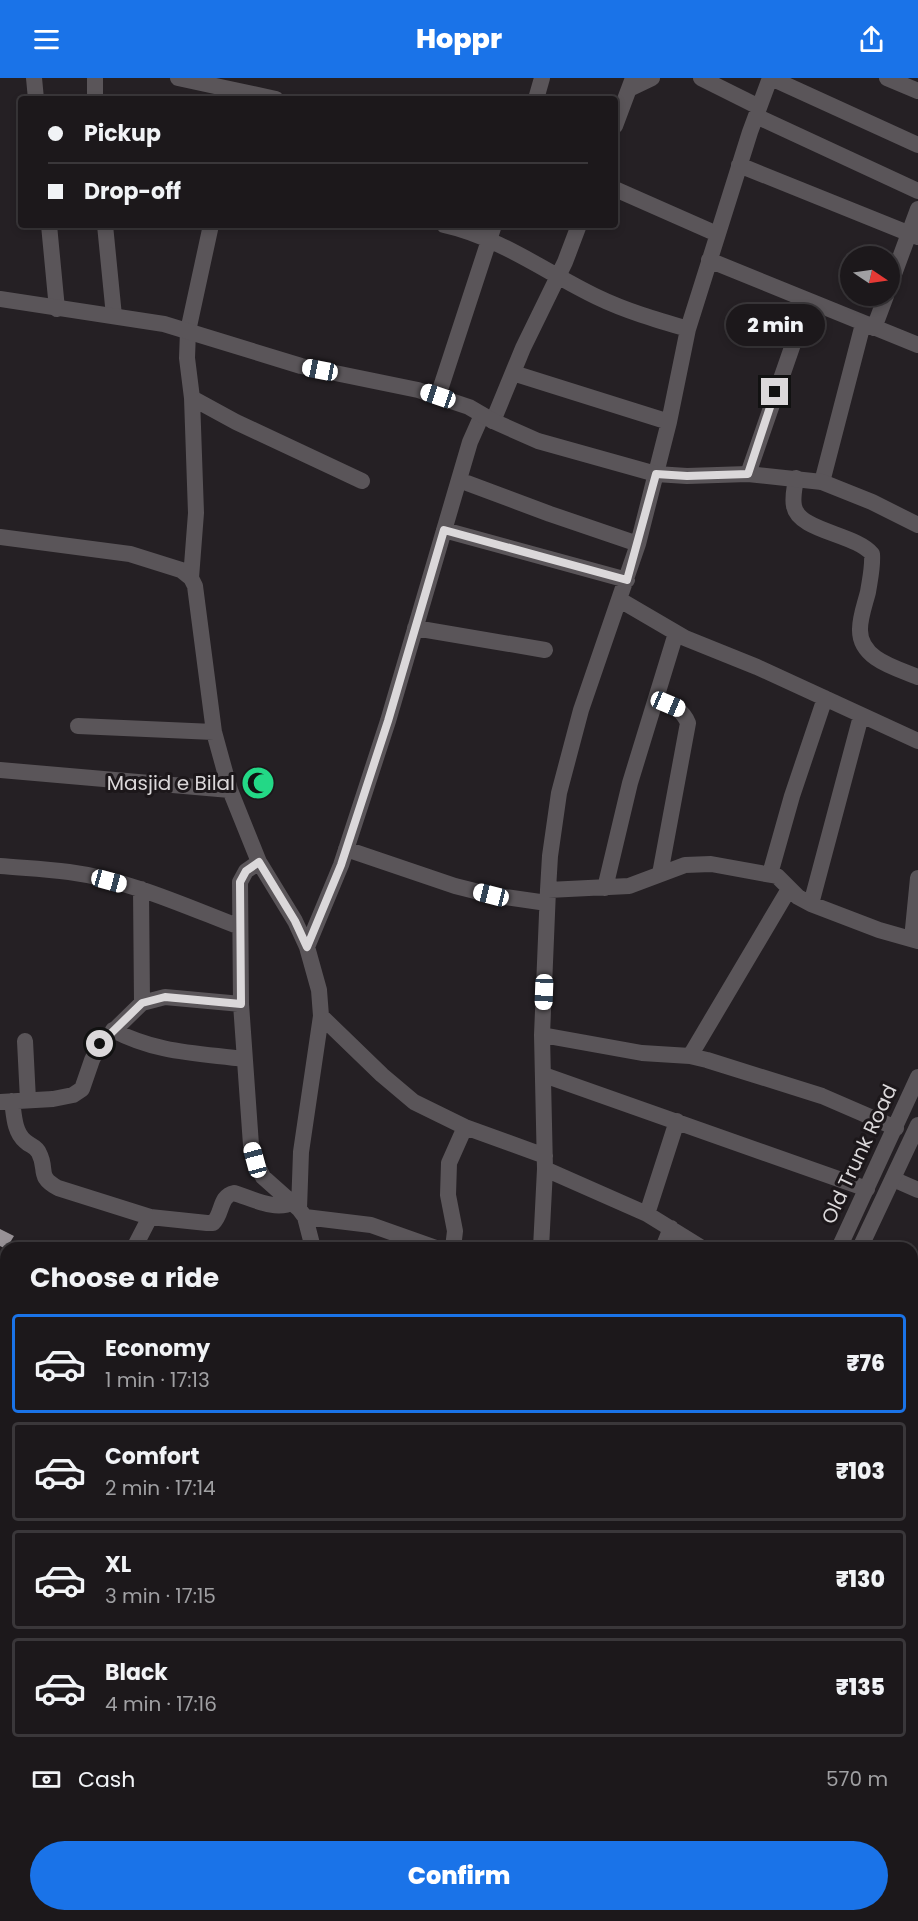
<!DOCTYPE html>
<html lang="en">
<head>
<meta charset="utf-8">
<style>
	:root { --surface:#1c181b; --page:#292528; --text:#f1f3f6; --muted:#a0a0a3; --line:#3a373a; --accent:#1a73e8 }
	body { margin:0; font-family:Poppins,sans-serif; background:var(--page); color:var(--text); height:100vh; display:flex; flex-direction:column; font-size:22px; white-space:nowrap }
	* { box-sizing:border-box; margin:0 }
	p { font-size:20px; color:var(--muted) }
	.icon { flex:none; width:33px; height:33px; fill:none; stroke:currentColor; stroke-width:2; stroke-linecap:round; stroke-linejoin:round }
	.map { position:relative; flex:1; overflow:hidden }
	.sheet { position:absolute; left:0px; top:1164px; width:918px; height:680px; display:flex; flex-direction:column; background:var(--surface); border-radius:18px 18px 0 0; box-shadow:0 3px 9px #0003,0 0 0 2px var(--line) }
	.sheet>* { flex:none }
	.top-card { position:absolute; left:18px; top:18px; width:600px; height:132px; border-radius:6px; box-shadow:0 3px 9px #0003,0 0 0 2px var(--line); display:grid; align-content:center; height:132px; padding:0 30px; background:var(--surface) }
	.needle { width:39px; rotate:103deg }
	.tools { position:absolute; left:840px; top:168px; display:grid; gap:12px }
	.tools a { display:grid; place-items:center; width:60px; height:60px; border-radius:50%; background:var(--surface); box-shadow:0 3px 9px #0003,0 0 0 2px var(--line); font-size:30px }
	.end { position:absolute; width:27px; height:27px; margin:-14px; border:8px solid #dbd8da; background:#111; box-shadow:0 0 0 3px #111 }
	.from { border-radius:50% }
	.bubble { position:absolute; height:42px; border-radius:21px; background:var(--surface); box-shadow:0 3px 9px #0003,0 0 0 2px var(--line); font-size:20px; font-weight:800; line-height:42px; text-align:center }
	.car { position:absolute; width:18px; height:36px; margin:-18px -9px; border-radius:8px; box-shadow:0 0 4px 2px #0007; background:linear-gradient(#fff 24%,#345 0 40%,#fff 0 76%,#345 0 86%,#fff 0) }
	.top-card b { display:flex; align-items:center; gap:21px; height:57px; font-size:22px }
	.top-card b+b { border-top:2px solid var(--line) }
	.top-card i { width:15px; height:15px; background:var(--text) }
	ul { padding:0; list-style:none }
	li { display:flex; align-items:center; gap:18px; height:99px; margin:0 12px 9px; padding:0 18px; border:3px solid var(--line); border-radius:6px }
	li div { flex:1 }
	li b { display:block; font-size:22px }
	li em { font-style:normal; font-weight:800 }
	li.current { border-color:var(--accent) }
	li>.icon { width:54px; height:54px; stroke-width:1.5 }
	h2 { padding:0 30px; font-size:27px; line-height:72px }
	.pay { display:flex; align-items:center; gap:15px; height:66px; padding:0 30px; font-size:22px }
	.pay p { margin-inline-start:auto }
	.primary-button { display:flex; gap:12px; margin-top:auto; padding:12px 30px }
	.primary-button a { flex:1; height:69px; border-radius:36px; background:var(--accent); color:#fff; font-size:24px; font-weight:800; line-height:69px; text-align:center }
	header { display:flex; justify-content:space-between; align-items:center; height:78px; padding:0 30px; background:var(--accent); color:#fff; font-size:27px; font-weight:800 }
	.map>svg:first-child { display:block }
	.green { fill:#5d2a51 }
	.building { fill:#979196 }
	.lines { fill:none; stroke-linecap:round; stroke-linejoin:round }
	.minor { stroke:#5a5559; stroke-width:16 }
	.tertiary { stroke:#5a5559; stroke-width:16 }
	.secondary { stroke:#816079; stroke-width:16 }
	.trunk { stroke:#c172ae; stroke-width:16 }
	.rail { stroke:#9c989b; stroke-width:4.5 }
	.route { stroke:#dbd8da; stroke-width:8 }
	.labels { text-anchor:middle; stroke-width:6; stroke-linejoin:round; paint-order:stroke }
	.poi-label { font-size:20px; fill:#dbd8da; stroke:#1c171a; text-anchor:end }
	.street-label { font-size:20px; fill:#dbd8da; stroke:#1c171a }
</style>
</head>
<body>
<header><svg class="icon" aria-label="menu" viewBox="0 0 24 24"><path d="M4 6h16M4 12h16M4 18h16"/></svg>Hoppr<svg class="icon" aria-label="share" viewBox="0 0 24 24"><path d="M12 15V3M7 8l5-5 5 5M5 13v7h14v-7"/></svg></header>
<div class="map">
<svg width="918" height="1843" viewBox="0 0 918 1843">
	<rect width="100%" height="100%" fill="#252024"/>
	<path class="green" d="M918 1407V1478L912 1483V1413Z
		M918 1584V1843H687L691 1838H912V1589Z"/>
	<path class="building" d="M0 1151 14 1158 6 1171 0 1168Z"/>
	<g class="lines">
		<path class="minor" d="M34 0 36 21
			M178 0 276 21
			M701 0 759 29
			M771 0 918 67
			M887 0 918 13
			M629 11 652 0
			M95 21V0
			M536 21 542 0
			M756 38 918 113
			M615 48 633 0
			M739 87 918 159
			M615 111 717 156
			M49 147 57 231
			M105 147 114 238
			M444 147C499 159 547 195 597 219 626 233 657 242 688 251
			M709 182 918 267
			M890 207 918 131
			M874 250 886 218
			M513 295 669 344
			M438 318 494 147
			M192 320 236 344 362 403
			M493 343 523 270 565 184 579 147
			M748 396 808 223
			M796 400C795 409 792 419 794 428 798 453 856 456 872 476 873 489 870 501 868 514 865 526 860 539 860 551 859 581 896 590 918 599
			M459 402 550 436 638 466
			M822 404 863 246
			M444 452 627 502
			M0 459 130 476 181 492 191 500 195 508 214 654 230 712 259 784 295 843 307 869 319 912 321 938 301 1074 299 1131 305 1139 313 1170
			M191 500 196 435 192 320 187 280 188 253 211 147
			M620 522 685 560 757 589 918 663
			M415 550 545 572
			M656 621C670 627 682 630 688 645L660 796
			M78 648 214 654
			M0 692 230 712
			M346 771 455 808 491 817 547 825
			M259 784 246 793 240 804 241 926 251 1067 255 1082 263 1099 299 1131
			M0 788C23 790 46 791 69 794 129 802 185 828 240 849
			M770 796 792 718 825 620
			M605 810 630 705 676 555
			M141 811 142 925
			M548 812 629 808 685 787 711 786 777 798 798 819 811 826 879 852 918 863
			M811 826 861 638
			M912 861 918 800
			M307 869 341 787 388 643 470 364 482 337
			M321 938 382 997 414 1024 465 1049 545 1078
			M113 952C156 975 197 975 244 981
			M542 957 642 975 690 978 707 982 822 1018 896 1050
			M25 963 28 1022
			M690 978 789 811
			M544 997 867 1111
			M12 1023C14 1036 14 1054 25 1063 30 1068 36 1068 39 1075 48 1092 36 1098 58 1110L150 1139 207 1145H213C223 1136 219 1118 234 1115 251 1120 277 1134 292 1124
			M0 1024 53 1021 73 1017 82 1011 92 982 100 966 142 925 165 919 241 926
			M545 1091 647 1136 702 1170
			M893 1101 918 1112
			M647 1136 677 1043
			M305 1139 371 1147 436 1170
			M134 1170 150 1139
			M453 1170 455 1153 448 1117 449 1085 465 1049
			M541 1170 545 1091 542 957 548 812 550 778 559 715 581 632 638 466 669 344 688 251 750 54 770 0
			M663 1170 671 1150
			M912 1228 918 1230
			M0 1841 5 1843
			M233 1843 243 1838"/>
		<path class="tertiary" d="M0 221 164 246 301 288 418 312 469 329 493 343 538 363 656 396 687 398 748 396 822 404 872 424 918 447
			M839 1170 918 999
			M860 1170 918 1047
			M0 1273 6 1294
			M0 1344 6 1362
			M462 1838 467 1843"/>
		<path class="secondary" d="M0 1333 6 1332"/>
		<path class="trunk" d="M912 1500 918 1495
			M912 1527 918 1523
			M372 1841V1843
			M500 1843 506 1838
			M532 1843 538 1838"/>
		<path class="rail" d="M912 1379 918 1374
			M912 1400 918 1394
			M436 1843 441 1838
			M456 1843 462 1838"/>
	</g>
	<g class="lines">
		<path class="route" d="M100 966 142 925 165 919 241 926 240 804 246 793 259 784 295 843 307 869 341 787 388 643 444 452 627 502 656 396 687 398 748 396 775 314"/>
	</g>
	<defs>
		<symbol id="mosque-disc" viewBox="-11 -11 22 22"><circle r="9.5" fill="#23d886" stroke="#1c171a"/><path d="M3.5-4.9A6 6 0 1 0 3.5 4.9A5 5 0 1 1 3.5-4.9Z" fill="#111"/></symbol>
	</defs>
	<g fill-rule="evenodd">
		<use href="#mosque-disc" x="239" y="686" width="38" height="38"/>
	</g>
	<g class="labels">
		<g class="poi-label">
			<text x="235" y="712">Masjid e Bilal</text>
		</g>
		<g class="street-label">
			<text transform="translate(859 1076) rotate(-65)" y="7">Old Trunk Road</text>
		</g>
	</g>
</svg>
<div class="tools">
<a><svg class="needle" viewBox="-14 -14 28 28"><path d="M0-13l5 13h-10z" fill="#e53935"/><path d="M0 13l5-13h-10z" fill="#a0a0a3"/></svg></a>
</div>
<i class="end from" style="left:100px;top:966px"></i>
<i class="end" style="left:775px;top:314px"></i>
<div class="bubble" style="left:726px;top:226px;width:99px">2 min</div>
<i class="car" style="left:320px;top:292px;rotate:281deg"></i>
<i class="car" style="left:438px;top:318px;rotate:289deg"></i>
<i class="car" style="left:668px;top:626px;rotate:113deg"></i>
<i class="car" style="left:109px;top:803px;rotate:105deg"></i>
<i class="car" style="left:491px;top:817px;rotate:284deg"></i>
<i class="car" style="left:544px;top:914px;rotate:182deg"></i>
<i class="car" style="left:255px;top:1082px;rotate:345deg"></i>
<div class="top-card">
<b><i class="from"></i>Pickup</b>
<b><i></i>Drop-off</b>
</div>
<section class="sheet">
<h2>Choose a ride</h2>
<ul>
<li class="current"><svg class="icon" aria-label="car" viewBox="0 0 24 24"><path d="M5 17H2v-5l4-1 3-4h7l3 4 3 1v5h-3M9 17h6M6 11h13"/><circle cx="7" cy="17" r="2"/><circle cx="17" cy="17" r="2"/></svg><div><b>Economy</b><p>1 min · 17:13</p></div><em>₹76</em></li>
<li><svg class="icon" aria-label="car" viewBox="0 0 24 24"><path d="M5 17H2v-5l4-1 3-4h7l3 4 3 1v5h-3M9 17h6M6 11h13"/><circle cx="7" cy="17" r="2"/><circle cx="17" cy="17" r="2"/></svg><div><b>Comfort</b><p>2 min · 17:14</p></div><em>₹103</em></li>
<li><svg class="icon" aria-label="car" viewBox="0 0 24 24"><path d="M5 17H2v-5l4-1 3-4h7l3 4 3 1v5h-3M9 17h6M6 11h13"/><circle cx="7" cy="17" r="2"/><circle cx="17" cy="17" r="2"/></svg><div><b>XL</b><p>3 min · 17:15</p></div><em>₹130</em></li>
<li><svg class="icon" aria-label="car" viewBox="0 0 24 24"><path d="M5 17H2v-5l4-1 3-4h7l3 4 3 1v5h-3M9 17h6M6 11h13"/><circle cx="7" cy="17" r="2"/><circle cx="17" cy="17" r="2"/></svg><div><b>Black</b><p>4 min · 17:16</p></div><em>₹135</em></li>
</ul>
<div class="pay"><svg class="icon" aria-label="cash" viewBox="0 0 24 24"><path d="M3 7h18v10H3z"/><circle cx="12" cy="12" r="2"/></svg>Cash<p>570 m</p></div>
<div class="primary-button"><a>Confirm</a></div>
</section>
</div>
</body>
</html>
